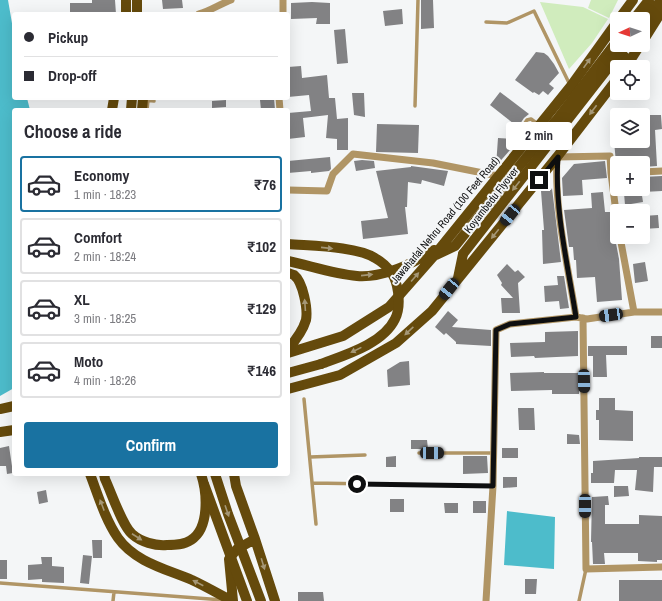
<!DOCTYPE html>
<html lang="en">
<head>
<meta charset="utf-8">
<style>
	:root { --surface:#fff; --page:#f7f7f7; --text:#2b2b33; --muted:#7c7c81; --line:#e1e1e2; --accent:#1972a1 }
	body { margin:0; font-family:"Archivo Narrow",sans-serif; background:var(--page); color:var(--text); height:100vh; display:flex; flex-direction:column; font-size:15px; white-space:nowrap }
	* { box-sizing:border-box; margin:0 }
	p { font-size:13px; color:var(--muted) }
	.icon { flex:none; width:22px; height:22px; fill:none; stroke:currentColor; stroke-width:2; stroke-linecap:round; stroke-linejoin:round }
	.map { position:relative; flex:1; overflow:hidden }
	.details { position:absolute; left:12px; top:108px; width:278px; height:368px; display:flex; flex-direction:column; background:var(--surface); border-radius:4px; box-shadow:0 4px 16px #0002 }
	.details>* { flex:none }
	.guide { position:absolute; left:12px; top:12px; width:278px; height:88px; border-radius:4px; box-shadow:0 4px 16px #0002; display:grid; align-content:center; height:88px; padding:0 12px; background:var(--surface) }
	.needle { width:26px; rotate:266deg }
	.buttons { position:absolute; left:610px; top:12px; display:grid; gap:8px }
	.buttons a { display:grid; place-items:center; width:40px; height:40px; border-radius:4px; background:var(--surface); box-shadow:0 4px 16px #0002; font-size:20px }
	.end { position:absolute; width:18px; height:18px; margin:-9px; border:5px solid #0e0f10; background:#fff; box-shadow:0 0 0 2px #fff }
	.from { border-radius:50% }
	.bubble { position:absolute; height:28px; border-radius:4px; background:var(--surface); box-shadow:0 4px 16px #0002; font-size:13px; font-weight:800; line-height:28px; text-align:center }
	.car { position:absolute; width:12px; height:24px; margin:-12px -6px; border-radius:5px; box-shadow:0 0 3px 1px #0007; background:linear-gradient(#222 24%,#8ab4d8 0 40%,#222 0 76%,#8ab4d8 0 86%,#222 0) }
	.guide b { display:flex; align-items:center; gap:14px; height:38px; font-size:15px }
	.guide b+b { border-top:1px solid var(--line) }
	.guide i { width:10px; height:10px; background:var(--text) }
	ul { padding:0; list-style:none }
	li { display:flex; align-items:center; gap:12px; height:56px; margin:0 8px 6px; padding:0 4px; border:2px solid var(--line); border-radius:4px }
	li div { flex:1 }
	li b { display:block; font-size:15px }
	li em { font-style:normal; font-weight:800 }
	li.on { border-color:var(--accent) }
	li>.icon { width:36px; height:36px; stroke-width:1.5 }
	h2 { padding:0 12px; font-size:18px; line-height:48px }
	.button { display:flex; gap:8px; margin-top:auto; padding:8px 12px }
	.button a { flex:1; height:46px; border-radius:4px; background:var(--accent); color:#fff; font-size:16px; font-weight:800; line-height:46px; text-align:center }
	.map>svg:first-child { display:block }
	.green { fill:#d0ecbd }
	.water { fill:#4dbccb }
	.building { fill:#828284 }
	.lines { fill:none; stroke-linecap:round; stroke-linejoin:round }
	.lane { stroke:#b09565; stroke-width:3.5 }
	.street { stroke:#b09565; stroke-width:7 }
	.primary { stroke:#654a0c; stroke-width:10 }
	.primary-bridge { stroke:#654a0c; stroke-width:10 }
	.oneway { fill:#a59776 }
	.route { stroke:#0e0f10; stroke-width:5 }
	.labels { text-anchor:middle; stroke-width:4; stroke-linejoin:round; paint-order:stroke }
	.street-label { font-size:11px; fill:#0e0f10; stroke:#f4f6f7 }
</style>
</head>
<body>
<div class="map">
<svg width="662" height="601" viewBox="0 0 662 601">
	<rect width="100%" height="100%" fill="#f4f6f7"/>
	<path class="green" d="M591 0H618L609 18 588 8Z
		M540 2 583 7 608 19 592 43 569 69Z"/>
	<path class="water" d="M0 0H8L14 35V98H27L30 110H14V388L0 396V398Z
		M507 511 555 517 554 569 504 565Z"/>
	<path class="building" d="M92 0H115L116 14H70V3H92Z
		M162 0H182L183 8 163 9Z
		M421 0H433L434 28 421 29Z
		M312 2 330 3V24H316L317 18 291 19V3Z
		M402 9 403 24 385 26 383 11Z
		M345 29 348 63 337 64 334 30Z
		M536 52 544 53 548 56 554 64 559 73 549 84 554 88 548 95 543 91 539 95 534 92 533 93 515 80Z
		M301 66 302 78 327 75 329 98H335L337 119 348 118V150H337V139L326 138 328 115 303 118 305 137 288 139V113L311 111 309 95 288 97V67Z
		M500 92 529 114 524 118 518 127 490 105Z
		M352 93H364L365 117 354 115Z
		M274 98 275 110H261L260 100Z
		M226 100V107L212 108V101Z
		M643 115H661L662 129 655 130 657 166 643 167V163H616L614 141H626V142H644Z
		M377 124 419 125 418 153 376 152Z
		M498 138 512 139 516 143 496 166Z
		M330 157 331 169 329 171 311 173V171L288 173V161Z
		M362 160 374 161 375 168 356 171 354 161Z
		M605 161 607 178 582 180 583 195 563 196 562 178 574 164Z
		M411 166 448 171 444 186 422 180 421 184 408 182 407 207H405L408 234 363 239 361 221 388 218 376 171 411 167Z
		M662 176V191L643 192V177Z
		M552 188 561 262 543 264 542 230H544L541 191 551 190Z
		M627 189H641L643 202 625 205 624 193H628Z
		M603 192 605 212H611L612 221 616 227 615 238 619 259 622 300 597 302 595 277 577 278 576 260H574L573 247H569L564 210 592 208 591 193Z
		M658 215 659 228 643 229V216Z
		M645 262 648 281 635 283 633 264Z
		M507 264 515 272 518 270 525 277 518 283 520 313H502L501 298H513L501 285 502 283 497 275Z
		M557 276H564L569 308 560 309 559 301 545 302 544 286 558 285Z
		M448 311 458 320 452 327 491 330V346L456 344V342L446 333 444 335 435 327Z
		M578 331V356L535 358 534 356 511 357 510 343 545 342V332Z
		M651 336H662V348H651Z
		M588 346H627V355H606L607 377H593V356H588Z
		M409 361 410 385 388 387 387 370 400 362Z
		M544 372V373H579V394H552V390L511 391 510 373Z
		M599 398H615V410L633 411V441L599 440V420H596V410H599Z
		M518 408H534L535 430H519Z
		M567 434 579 435 580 444H567Z
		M411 440H427L428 449H411Z
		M9 446 13 473 7 474 6 466H0V448Z
		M502 448H518V458H502Z
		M396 456V467H386V457Z
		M463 456H487L488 473 463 474Z
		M639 457H662V467H654L653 492 635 490 637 470H615L614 483H591V473H593V461L639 458Z
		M503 477H517V487L503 488Z
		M614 486H628L629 496 614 497Z
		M46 490 48 502 39 504 37 492Z
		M608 496 609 505H605V524H639V515L662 516V560H657V562L638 561V553H604L605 564H593L592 542H591L592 497Z
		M390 499H404V512H390Z
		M473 501H486V513H473Z
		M444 503H458V513H445Z
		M92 540H102V558H93Z
		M83 555 92 556 89 584 80 583Z
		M41 557H52V566L64 567V583L42 582V579L28 580V565L42 564Z
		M0 560H7V579H0Z
		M525 579H537L536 594H525Z
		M619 580H662V601H619Z
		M298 592H323L324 601H298Z"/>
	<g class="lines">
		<path class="lane" d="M486 22 507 23 534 11 570 85
			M144 100 154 101
			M415 106 418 0
			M147 110 148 100
			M525 141 520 136 519 132 527 120 531 119 539 125
			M304 399 316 524
			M419 453H493
			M310 457 365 455
			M312 483 493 486
			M0 583 223 600
			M113 601 114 592
			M579 601 586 569"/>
		<path class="street" d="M199 14C210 11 220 4 231 0
			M283 14V0
			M279 98 280 110
			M643 172 662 171
			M288 190 327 191 333 174 353 154 433 163 498 176
			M620 237 634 312
			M576 317C568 266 554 209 557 157L610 156 611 173 617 220
			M583 318 586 569 662 567
			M486 601 493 486 496 330 510 324 576 317 587 319 634 312H662"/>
		<path class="primary" d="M137 0V14
			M126 14V0
			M619 19 633 0
			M634 19 649 0
			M643 23 661 0
			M643 41 662 11
			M614 47 630 62
			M626 67 640 45
			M112 110 114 98
			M131 110 132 98
			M142 110 143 98
			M436 255 455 246 555 122
			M288 261C311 266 334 274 357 276 384 278 412 264 434 250
			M288 273C290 274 292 274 294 275 303 282 308 309 306 320 303 330 295 341 288 349
			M458 278 463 254
			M288 353 343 336 389 307 433 257 571 86 617 22
			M288 373 321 364
			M288 389 340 375 396 343 432 311 557 157 617 79
			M0 409 14 406
			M0 432 14 430
			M90 474C98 495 105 519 118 538 135 562 166 569 192 580 205 586 219 594 232 601
			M104 474 105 479C112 494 122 525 132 534 141 542 155 546 167 545 175 545 184 545 191 540 210 528 207 492 201 474
			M234 474 236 486 255 539 275 601
			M233 601 229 559 237 549 255 539"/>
		<path class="primary-bridge" d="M555 122 617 41
			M288 244C311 246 356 246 375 258 389 266 396 276 398 292 399 299 399 311 395 319 383 344 345 355 321 364
			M463 254 626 45
			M215 474 228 514 261 601
			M204 484 247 601"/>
	</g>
	<defs><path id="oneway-solid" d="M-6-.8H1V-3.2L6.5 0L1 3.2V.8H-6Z"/></defs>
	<g class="oneway">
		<use href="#oneway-solid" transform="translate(587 63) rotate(-55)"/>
		<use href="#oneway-solid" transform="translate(593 110) rotate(127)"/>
		<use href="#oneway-solid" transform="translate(516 186) rotate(128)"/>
		<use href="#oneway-solid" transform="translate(495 234) rotate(129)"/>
		<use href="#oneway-solid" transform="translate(327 248) rotate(6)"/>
		<use href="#oneway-solid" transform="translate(367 275) rotate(-6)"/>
		<use href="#oneway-solid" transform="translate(415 277) rotate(-49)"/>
		<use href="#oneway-solid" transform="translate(305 305) rotate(-94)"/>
		<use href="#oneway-solid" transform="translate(409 331) rotate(137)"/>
		<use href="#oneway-solid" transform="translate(356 350) rotate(154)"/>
		<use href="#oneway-solid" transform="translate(102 505) rotate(-111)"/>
		<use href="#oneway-solid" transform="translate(227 511) rotate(71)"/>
		<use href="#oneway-solid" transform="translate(137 537) rotate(33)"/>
		<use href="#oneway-solid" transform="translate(263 564) rotate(73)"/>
		<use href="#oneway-solid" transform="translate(198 583) rotate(-153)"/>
	</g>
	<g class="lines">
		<path class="route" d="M357 484 493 486 496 330 510 324 576 317C568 266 554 208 558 157L539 180"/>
	</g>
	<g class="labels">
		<g class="street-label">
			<text transform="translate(491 200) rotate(-52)" y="4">Koyambedu Flyover</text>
			<text transform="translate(445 220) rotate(-50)" y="4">Jawaharlal Nehru Road (100 Feet Road)</text>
		</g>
	</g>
</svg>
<div class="buttons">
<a><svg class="needle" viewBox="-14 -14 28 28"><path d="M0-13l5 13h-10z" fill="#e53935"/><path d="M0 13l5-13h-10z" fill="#7c7c81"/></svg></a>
<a><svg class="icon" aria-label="locate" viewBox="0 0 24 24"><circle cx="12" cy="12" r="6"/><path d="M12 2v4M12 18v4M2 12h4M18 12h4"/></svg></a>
<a><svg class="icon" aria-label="layers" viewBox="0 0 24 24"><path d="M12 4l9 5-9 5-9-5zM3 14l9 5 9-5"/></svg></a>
<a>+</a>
<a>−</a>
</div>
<i class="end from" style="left:357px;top:484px"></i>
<i class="end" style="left:539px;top:180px"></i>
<div class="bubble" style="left:506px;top:122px;width:66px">2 min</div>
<i class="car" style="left:510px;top:215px;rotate:219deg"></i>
<i class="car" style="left:449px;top:289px;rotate:219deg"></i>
<i class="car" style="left:611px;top:315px;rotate:262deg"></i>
<i class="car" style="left:584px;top:381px;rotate:179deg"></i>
<i class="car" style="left:432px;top:453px;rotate:90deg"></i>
<i class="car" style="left:585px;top:506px;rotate:180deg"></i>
<div class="guide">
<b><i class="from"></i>Pickup</b>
<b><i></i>Drop-off</b>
</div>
<section class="details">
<h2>Choose a ride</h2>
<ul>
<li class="on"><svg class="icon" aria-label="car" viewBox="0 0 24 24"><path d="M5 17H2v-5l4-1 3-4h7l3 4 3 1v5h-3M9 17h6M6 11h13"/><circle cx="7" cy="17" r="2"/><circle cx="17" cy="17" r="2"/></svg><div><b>Economy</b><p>1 min · 18:23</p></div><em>₹76</em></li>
<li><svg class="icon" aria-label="car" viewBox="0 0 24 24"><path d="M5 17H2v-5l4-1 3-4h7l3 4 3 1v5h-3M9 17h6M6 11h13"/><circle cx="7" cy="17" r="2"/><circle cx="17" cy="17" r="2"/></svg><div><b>Comfort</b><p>2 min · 18:24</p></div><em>₹102</em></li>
<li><svg class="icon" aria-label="car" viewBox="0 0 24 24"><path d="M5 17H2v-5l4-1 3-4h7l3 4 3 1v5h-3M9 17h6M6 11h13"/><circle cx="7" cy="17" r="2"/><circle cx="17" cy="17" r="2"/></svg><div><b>XL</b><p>3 min · 18:25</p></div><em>₹129</em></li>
<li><svg class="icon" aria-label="car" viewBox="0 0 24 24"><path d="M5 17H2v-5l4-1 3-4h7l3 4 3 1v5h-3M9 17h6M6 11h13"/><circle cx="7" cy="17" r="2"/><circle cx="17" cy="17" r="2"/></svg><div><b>Moto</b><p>4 min · 18:26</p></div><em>₹146</em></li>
</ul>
<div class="button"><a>Confirm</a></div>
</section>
</div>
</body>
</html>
